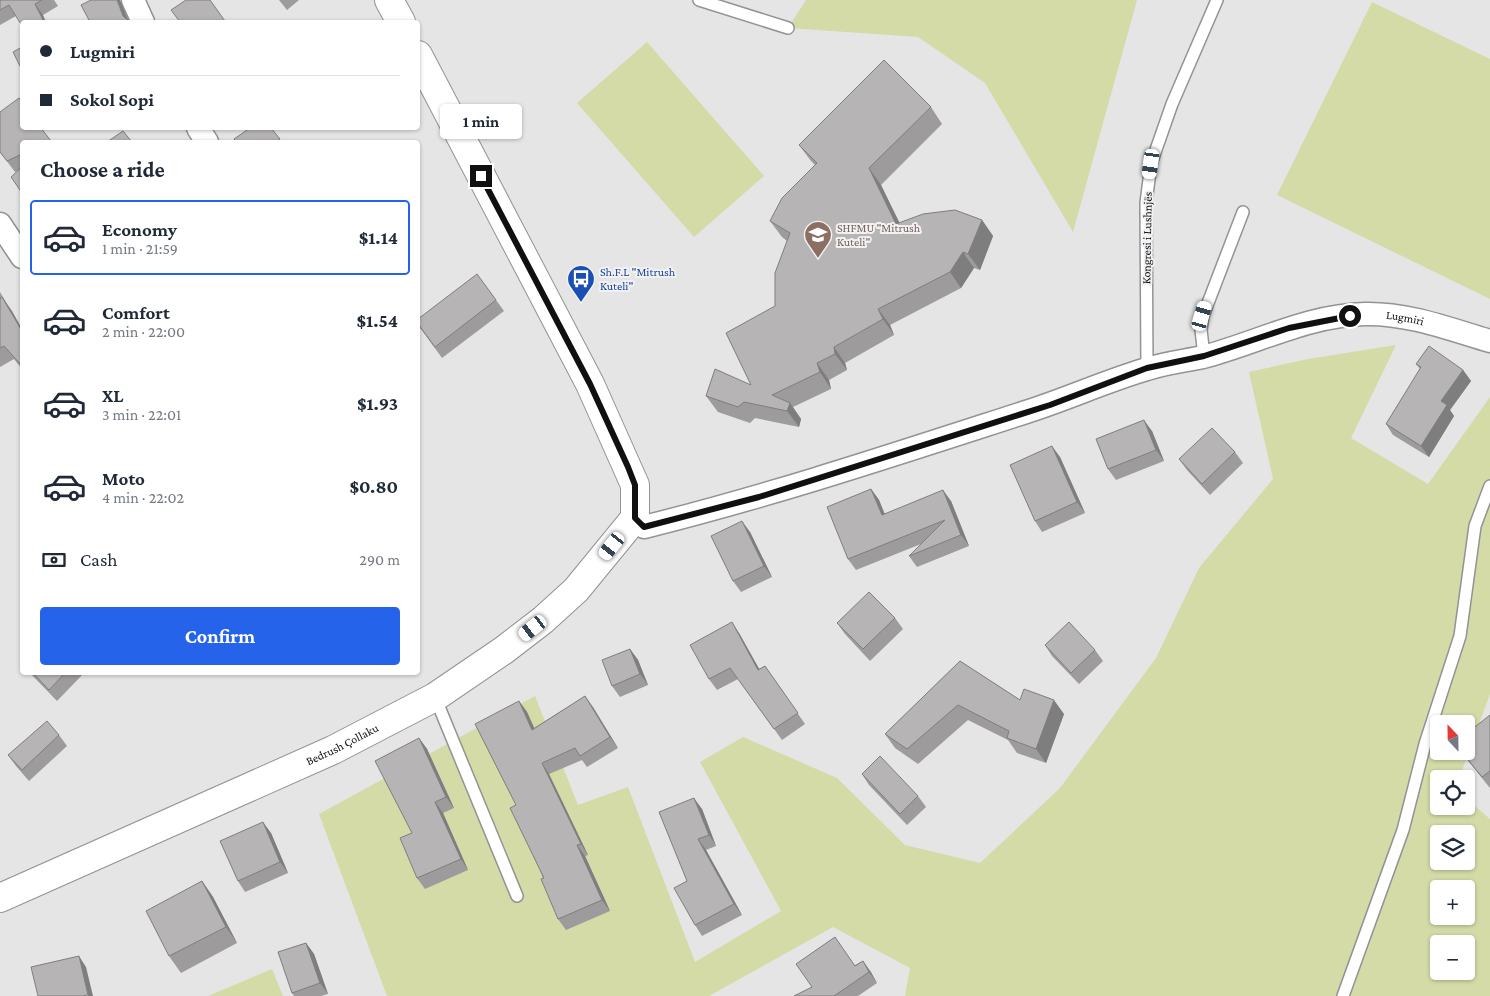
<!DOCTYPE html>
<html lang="en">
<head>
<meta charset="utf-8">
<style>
	:root { --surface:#fff; --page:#f2f2f3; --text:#1f2937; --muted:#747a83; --line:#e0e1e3; --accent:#2563eb }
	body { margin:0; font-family:"Crimson Pro",serif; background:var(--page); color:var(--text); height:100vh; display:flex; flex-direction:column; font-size:19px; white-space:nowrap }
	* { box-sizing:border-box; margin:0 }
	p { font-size:16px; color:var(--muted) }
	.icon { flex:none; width:28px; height:28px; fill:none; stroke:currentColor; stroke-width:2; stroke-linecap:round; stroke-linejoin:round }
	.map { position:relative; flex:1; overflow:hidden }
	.sheet { position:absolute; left:20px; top:140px; width:400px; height:535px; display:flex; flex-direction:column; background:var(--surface); border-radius:5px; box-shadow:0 1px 4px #0004 }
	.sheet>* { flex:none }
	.top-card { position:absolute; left:20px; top:20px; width:400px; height:110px; border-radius:5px; box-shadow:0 1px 4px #0004; display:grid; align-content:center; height:110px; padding:0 20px; background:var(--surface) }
	.needle { width:32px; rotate:338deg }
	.fabs { position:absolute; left:1430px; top:715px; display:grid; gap:10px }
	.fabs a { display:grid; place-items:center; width:45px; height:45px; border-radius:5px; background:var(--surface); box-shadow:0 1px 4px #0004; font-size:25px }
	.end { position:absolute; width:22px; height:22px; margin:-11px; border:6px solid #101011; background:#fff; box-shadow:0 0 0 2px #fff }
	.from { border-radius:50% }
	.bubble { position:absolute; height:35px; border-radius:5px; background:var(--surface); box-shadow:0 1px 4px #0004; font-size:16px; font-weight:700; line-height:35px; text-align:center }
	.car { position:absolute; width:15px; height:30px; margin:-15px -8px; border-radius:6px; box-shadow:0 0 4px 1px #0007; background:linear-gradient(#fff 24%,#345 0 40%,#fff 0 76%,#345 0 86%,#fff 0) }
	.top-card b { display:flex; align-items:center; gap:18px; height:48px; font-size:19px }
	.top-card b+b { border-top:1px solid var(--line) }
	.top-card i { width:12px; height:12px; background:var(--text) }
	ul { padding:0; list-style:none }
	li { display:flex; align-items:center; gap:15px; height:75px; margin:0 10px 8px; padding:0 10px; border:2px solid transparent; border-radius:5px }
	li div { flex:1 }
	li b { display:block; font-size:19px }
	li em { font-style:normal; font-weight:700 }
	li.on { border-color:var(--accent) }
	li>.icon { width:45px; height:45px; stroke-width:1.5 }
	h2 { padding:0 20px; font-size:22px; line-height:60px }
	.pay { display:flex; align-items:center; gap:12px; height:55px; padding:0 20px; font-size:19px }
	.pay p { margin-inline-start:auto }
	.action { display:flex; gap:10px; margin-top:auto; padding:10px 20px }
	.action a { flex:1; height:58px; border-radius:5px; background:var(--accent); color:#fff; font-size:20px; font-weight:700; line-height:58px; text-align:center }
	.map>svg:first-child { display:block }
	.green { fill:#d4dba7; fill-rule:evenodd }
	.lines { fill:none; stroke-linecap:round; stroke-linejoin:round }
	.service-casing { stroke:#939394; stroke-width:14 }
	.minor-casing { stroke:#939394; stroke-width:25 }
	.tertiary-casing { stroke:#939394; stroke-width:30 }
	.service { stroke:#fff; stroke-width:11 }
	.minor { stroke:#fff; stroke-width:22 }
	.tertiary { stroke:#fff; stroke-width:28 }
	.wall { fill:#9d9b9c }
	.shaded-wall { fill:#7f7e7f }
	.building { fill:#b6b4b5; stroke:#7f7e7f }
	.route { stroke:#101011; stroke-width:6 }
	.labels { text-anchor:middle; stroke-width:4; stroke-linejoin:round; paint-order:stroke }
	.education-label { font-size:12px; fill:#785e54; stroke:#f2f2f4; text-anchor:start }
	.street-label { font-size:12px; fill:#101011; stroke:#f2f2f4 }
	.transit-label { font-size:12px; fill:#164399; stroke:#f2f2f4; text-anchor:start }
</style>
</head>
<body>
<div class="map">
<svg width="1490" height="996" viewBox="0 0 1490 996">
	<rect width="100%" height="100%" fill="#e5e5e6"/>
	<path class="green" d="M806 0H1137L1073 232 985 83 918 37 788 28Z
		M1372 2 1490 59V299L1277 195Z
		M647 42 764 176 694 237 577 103Z
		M1396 345 1351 438 1428 484 1490 397V694L1459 779H1439V806H1466V798L1490 819V996H905L910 968 833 927 709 996H387L319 814 535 696 578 805 628 787 695 962 781 911 700 762 743 737 837 778 905 845 980 863 1060 788 1156 658 1199 568 1273 479 1249 372 1308 359ZM1439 724H1466V751H1439ZM1439 834H1466V861H1439ZM1439 889H1466V916H1439ZM1439 944H1466V971H1439Z
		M272 969 283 996H208Z"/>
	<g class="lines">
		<defs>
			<path id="service" d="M699 0 788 28
				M1204 356 1201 330 1203 316 1243 212
				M1147 368 1146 203 1151 164 1172 104 1217 0
				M435 697 517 896
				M1343 996 1403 830 1425 744 1460 636 1475 526 1490 486"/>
			<g id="minor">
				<path d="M133 0 143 22"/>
				<path d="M198 128 207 142"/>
				<path d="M0 224 22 257"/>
				<path id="s1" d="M635 518 644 527C773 495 899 453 1026 412 1067 399 1106 381 1147 369 1165 363 1184 361 1203 357 1257 343 1308 315 1365 314 1408 313 1449 329 1490 341"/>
			</g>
			<g id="tertiary">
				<path d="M389 0 401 22"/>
				<path id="s2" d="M0 898 333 750 435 697 504 650 543 620 576 590 635 518V485L590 384 418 55"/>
			</g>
		</defs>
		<use href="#service" class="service-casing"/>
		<use href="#minor" class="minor-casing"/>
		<use href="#tertiary" class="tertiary-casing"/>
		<use href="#service" class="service"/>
		<use href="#minor" class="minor"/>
		<use href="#tertiary" class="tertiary"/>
	</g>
	<path class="wall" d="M0 0H54L58 6 43 15 16 16 0 25Z
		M279 0H299L287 10Z
		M931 107 942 124 881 185 899 223 982 220 993 236 980 270 974 268 961 288 890 325 894 335 845 363 847 370 829 380 831 389 793 407 801 419 799 427 755 418 750 423 718 412 706 396 751 385 775 306 787 241 782 237 770 221 815 165 811 161 799 145Z
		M0 112 52 142H22V193L18 171 15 172 0 152Z
		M0 292 22 329V369L14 359 0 367Z
		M496 300 504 311 442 358 418 325Z
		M1416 364 1463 370 1471 381 1450 410 1454 416 1429 457 1393 435 1386 424 1420 369Z
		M1152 431 1164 461 1116 480 1108 469Z
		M1235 452 1243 463 1210 495 1187 470 1179 459Z
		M1060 457 1085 513 1042 532 1035 521Z
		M871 489 879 500 885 514 951 501 969 546 917 567 909 556 921 544 856 570 848 559Z
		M750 532 772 577 741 592 733 581Z
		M895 618 903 629 870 661 845 634 837 623Z
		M739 633 759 669 765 666 805 724 782 740 738 679 717 690 709 679Z
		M1045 645 1095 650 1103 661 1079 684 1052 656Z
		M630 649 638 660 648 685 620 697 612 686Z
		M960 661 1020 700 1064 714 1046 763 1017 753 1008 740 968 720 918 764 895 748 885 734Z
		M29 672H85L57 701Z
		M585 696 618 748 587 767 582 760 549 774 588 855 585 856 610 911 566 930 558 919 516 805 519 701 527 712 534 728Z
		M1490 715V788L1460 751H1466Z
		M59 735 67 746 29 781 16 766 8 755Z
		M419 738 427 749 454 808 443 813 468 870 425 889 417 878 412 833Z
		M862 774 918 796 926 807 907 825 869 785Z
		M702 809 716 846 706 850 742 915 702 936 695 925 687 881Z
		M271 833 288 873 245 892 238 881Z
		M202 881 213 897 237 943 181 973 169 956Z
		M306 943 314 954 328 994 321 996H294L292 993Z
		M863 961 877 983 858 996H794Z"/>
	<path class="shaded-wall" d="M117 0H120L129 22 123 16Z
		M35 4 43 15 46 22H44Z
		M869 168 881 185 908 240 896 224Z
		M982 220 993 236 980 270 968 254Z
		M963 252 974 268 961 288 950 272Z
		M2 297 12 311 22 329V331Z
		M878 309 890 325 894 335 883 319Z
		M834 347 845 363 847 370 835 354Z
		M817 363 829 380 831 389 820 372Z
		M1463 370 1471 381 1450 410 1454 416 1429 457 1421 446 1441 401Z
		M790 403 801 419 799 427 787 411Z
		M1144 420 1152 431 1164 461 1156 450Z
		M1052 446 1060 457 1085 513 1077 502Z
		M871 489 879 500 889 526 882 515Z
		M943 490 951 501 969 546 961 535Z
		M742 521 750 532 772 577 764 566Z
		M732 622 739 633 766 681 758 670Z
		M630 649 638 660 648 685 640 674Z
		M585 696 593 707 618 748 610 737Z
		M1054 700 1064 714 1046 763 1036 749Z
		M519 701 527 712 540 741 532 730Z
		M419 738 427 749 454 808 446 797Z
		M542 763 549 774 588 855 581 844Z
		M694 798 702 809 716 846 709 835Z
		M435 802 443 813 468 870 461 859Z
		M263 822 271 833 288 873 280 862Z
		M698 839 706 850 742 915 734 904Z
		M577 845 585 856 610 911 602 900Z
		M202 881 213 897 237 943 226 927Z
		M306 943 314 954 328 994 320 983Z
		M79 956 86 967 93 996H88V995Z
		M863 961 871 972 877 983 869 972Z"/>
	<path class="building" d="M0 0H42L35 4 44 22H22V26L9 5 0 10Z
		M91 0H117L123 16 130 22H90L81 5Z
		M186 0H210L225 21 223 22H180L171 10Z
		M22 47V70L13 52Z
		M884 60 931 107 869 168 896 224 923 214 955 210 982 220 968 254 963 252 950 272 878 309 883 319 834 347 835 354 817 363 820 372 772 395 790 403 787 411 744 402 738 407 706 396 715 369 751 385 726 333 775 306V273L790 233 770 221 782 198 817 163 799 145Z
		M19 98 22 103V128H41L51 141 48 142H22V154L7 161 0 152V112Z
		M250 128H271L280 139 277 141 278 142H237L234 139Z
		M123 131 132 142H107Z
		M22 167V193L11 177Z
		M477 274 496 300 435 347 418 324V319Z
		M2 297 22 331V366L4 346 0 348V299Z
		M1429 346 1463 370 1441 401 1447 405 1421 446 1386 424 1421 367 1416 364Z
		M1144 420 1156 450 1108 469 1096 439Z
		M1212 428 1235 452 1202 484 1179 459Z
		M1052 446 1077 502 1035 521 1010 465Z
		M871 489 882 515 943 490 961 535 909 556 945 520 848 559 827 507Z
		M742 521 764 566 733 581 711 536Z
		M869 592 895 618 863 649 837 623Z
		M732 622 758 670 765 666 798 713 774 729 730 668 709 679 690 645Z
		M1069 622 1095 650 1071 673 1045 645Z
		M630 649 640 674 612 686 602 660Z
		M960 661 1020 700 1024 689 1054 700 1036 749 1007 738 1009 731 958 705 907 749 885 734Z
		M32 672H66L49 690Z
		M585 696 610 737 580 756 575 748 542 763 581 844 577 845 602 900 558 919 541 879 544 878 510 808 516 805 475 724 519 701 532 730Z
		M1490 715V771L1482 777 1461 751H1466V734Z
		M47 721 59 735 22 770 8 755Z
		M419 738 446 797 435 802 461 859 417 878 400 838 412 833 375 761Z
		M880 756 918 796 900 814 862 774Z
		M694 798 709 835 698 839 734 904 695 925 674 888 687 881 659 812Z
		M263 822 280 862 238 881 220 841Z
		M202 881 226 927 169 956 146 911Z
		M835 937 855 966 863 961 869 972 834 996H794L812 987 796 964Z
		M306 943 320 983 292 993 278 952Z
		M79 956 88 995 82 996H38L31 967Z"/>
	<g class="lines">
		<path class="route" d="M481 176 590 384 628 467 635 485V518L644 527 759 497 1050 405 1147 368 1204 356 1289 328 1350 316"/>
	</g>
	<defs>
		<symbol id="school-pin" viewBox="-11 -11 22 30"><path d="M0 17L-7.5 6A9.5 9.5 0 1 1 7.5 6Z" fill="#8d6e63" stroke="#f2f2f4"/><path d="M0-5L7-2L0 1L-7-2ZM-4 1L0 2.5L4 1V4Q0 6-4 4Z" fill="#fff"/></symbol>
		<symbol id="bus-pin" viewBox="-11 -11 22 30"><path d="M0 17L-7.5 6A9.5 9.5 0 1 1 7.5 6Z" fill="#1a4fb4" stroke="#f2f2f4"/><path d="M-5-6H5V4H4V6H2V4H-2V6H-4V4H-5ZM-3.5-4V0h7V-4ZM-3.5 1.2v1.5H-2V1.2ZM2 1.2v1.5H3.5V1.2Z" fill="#fff"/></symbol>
	</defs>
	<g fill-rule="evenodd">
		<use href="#school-pin" x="802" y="219" width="32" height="43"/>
		<use href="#bus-pin" x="565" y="263" width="32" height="43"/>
	</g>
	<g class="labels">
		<g class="education-label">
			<text x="837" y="232">SHFMU "Mitrush<tspan x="837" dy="14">Kuteli"</tspan></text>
		</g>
		<g class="street-label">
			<text transform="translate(1147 238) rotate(-89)" y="4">Kongresi i Lushnjës</text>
			<text dy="4" stroke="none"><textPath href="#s1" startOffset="806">Lugmiri</textPath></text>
			<text dy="4" stroke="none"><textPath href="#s2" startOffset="375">Bedrush Çollaku</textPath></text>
		</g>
		<g class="transit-label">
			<text x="600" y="276">Sh.F.L "Mitrush<tspan x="600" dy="14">Kuteli"</tspan></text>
		</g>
	</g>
</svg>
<div class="fabs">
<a><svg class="needle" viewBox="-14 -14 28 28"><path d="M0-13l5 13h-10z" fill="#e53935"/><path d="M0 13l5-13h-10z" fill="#747a83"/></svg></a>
<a><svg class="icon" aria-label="locate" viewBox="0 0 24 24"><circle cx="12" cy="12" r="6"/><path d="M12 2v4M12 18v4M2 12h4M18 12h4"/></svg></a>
<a><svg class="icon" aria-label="layers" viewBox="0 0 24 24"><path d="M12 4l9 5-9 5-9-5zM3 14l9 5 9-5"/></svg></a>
<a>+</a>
<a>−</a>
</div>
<i class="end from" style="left:1350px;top:316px"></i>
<i class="end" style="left:481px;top:176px"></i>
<div class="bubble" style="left:440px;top:104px;width:82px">1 min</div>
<i class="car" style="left:1151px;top:164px;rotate:188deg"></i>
<i class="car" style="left:1202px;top:316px;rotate:16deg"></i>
<i class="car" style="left:612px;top:546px;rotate:219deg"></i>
<i class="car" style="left:533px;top:628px;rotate:232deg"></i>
<div class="top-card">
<b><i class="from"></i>Lugmiri</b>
<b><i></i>Sokol Sopi</b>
</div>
<section class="sheet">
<h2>Choose a ride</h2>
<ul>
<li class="on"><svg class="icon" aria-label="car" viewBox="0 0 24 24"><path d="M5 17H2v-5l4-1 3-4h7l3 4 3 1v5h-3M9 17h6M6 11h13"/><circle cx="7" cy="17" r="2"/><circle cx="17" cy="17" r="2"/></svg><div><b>Economy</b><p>1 min · 21:59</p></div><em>$1.14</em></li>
<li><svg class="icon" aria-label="car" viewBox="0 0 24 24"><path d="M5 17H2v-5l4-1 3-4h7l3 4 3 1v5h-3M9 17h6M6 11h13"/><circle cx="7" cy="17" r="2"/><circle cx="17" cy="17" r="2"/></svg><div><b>Comfort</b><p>2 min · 22:00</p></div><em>$1.54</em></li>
<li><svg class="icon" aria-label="car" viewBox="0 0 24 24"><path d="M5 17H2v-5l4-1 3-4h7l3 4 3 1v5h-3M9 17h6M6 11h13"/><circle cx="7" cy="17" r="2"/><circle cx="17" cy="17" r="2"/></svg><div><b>XL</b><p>3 min · 22:01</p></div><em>$1.93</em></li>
<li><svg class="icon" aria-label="car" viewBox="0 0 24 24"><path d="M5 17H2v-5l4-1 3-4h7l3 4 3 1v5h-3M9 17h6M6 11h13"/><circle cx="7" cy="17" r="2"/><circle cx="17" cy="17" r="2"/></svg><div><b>Moto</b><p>4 min · 22:02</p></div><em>$0.80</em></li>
</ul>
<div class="pay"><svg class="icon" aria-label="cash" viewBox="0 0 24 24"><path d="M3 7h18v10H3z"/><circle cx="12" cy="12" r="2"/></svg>Cash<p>290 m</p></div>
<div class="action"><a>Confirm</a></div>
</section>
</div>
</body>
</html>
